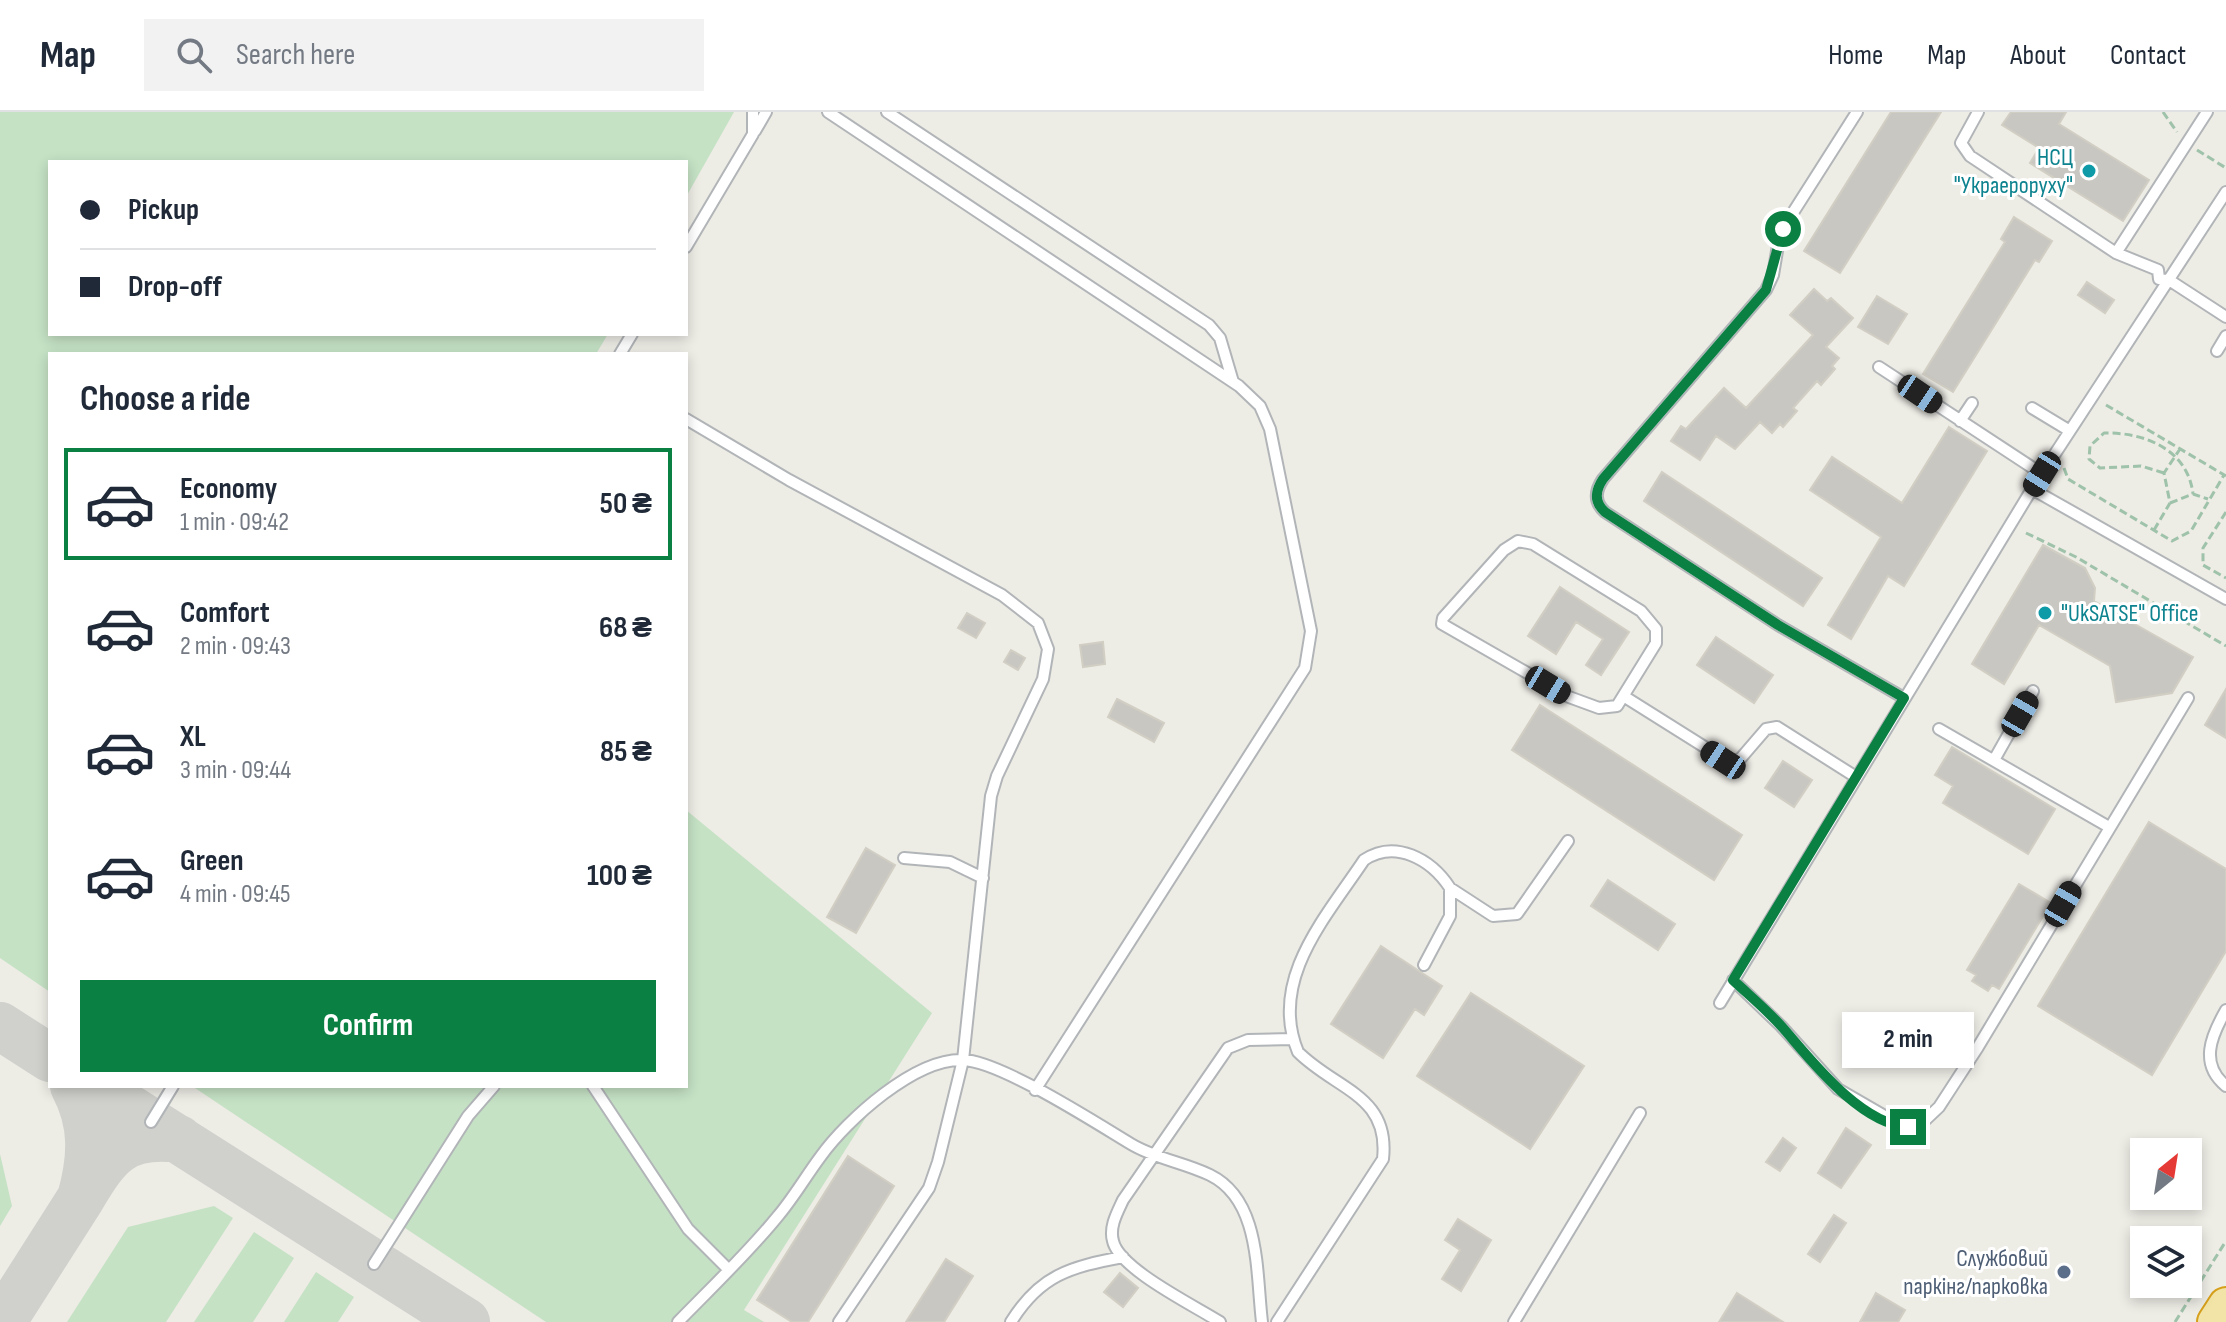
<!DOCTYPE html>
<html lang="en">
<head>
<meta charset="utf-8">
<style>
	:root { --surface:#fff; --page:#f2f2f3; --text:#1f2937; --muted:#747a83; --line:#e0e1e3; --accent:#0b8043 }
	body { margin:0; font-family:"Sofia Sans Condensed",sans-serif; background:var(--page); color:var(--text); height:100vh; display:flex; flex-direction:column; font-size:30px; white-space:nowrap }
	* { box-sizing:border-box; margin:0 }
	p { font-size:26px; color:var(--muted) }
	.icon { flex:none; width:44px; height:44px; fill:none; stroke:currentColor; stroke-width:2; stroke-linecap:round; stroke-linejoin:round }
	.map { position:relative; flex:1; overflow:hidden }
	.sheet { position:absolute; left:48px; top:240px; width:640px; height:736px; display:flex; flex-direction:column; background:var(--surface); border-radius:0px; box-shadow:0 4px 12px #0003 }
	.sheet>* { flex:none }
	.top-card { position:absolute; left:48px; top:48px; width:640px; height:176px; border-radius:0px; box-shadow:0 4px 12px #0003; display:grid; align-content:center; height:176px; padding:0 32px; background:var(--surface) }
	.needle { width:52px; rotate:30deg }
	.tools { position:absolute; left:2130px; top:1026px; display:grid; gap:16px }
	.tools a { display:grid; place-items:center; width:72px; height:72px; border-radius:0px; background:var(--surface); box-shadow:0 4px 12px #0003; font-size:40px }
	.end { position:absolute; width:36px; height:36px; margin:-18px; border:10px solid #0b8043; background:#fff; box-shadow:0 0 0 4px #fff }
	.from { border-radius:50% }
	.bubble { position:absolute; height:56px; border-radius:0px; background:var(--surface); box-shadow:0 4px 12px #0003; font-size:26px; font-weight:700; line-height:56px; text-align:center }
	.car { position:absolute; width:24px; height:48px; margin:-24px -12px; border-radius:10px; box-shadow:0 0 6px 2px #0007; background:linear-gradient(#222 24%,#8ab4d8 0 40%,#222 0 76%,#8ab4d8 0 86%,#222 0) }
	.top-card b { display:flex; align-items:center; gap:28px; height:76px; font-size:30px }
	.top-card b+b { border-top:2px solid var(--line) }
	.top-card i { width:20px; height:20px; background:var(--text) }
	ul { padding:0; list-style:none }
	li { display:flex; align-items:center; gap:24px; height:112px; margin:0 16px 12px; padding:0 16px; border:4px solid transparent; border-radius:0px }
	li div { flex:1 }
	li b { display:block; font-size:30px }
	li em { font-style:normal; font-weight:700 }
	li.selected { border-color:var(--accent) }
	li>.icon { width:72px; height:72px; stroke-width:1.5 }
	h2 { padding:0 32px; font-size:36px; line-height:96px }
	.action { display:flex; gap:16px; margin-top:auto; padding:16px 32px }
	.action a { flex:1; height:92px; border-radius:0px; background:var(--accent); color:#fff; font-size:32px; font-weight:700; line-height:92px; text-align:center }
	header { display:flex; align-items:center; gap:48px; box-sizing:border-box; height:112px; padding:0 40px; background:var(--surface); border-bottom:2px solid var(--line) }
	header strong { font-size:38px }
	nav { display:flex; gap:44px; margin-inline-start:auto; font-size:28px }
	.search { width:560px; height:72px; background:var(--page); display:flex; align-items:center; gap:20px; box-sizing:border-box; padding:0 28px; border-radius:0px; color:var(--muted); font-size:30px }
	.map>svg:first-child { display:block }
	.green { fill:#c5e2c5 }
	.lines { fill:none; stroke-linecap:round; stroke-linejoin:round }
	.taxiway { stroke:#d0d0cc; stroke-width:48 }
	.building { fill:#c9c7c2; stroke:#d1cec4; stroke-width:2 }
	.service-casing { stroke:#b2b5b8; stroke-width:14 }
	.trunk-casing { stroke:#d7a01b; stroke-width:38 }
	.path { stroke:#9fc2aa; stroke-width:3; stroke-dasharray:8 4; stroke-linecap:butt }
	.service { stroke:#fff; stroke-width:10 }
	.trunk { stroke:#f2e4a6; stroke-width:34 }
	.route { stroke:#0b8043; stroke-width:10 }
	.culture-dot { fill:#0f9aa8; stroke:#fff; stroke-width:3 }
	.service-dot { fill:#5c6f8a; stroke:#fff; stroke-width:3 }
	.labels { text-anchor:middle; stroke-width:6; stroke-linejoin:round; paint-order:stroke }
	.culture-label { font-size:24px; fill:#0d838f; stroke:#fff; text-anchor:end }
	.service-label { font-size:24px; fill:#4e5e75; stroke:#fff; text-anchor:end }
</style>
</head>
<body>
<header>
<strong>Map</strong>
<div class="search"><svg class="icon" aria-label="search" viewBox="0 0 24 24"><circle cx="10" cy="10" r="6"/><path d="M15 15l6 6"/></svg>Search here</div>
<nav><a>Home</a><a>Map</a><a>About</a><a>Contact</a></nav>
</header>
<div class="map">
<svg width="2226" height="1210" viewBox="0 0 2226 1210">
	<rect width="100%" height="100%" fill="#edece5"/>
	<path class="green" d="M0 0H734L686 85V50H50V222H608L596 242H50V880L0 846Z
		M686 698 932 901 744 1198 764 1210H546L192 974H686Z
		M0 1042 12 1094 0 1114Z
		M214 1094 233 1106 166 1210H67L128 1115Z
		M254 1120 294 1146 253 1210H194Z
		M316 1160 354 1185 338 1210H284Z"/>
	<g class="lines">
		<path class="taxiway" d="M0 914 50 946
			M74 974C94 1011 92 1047 81 1086 107 1042 123 1020 179 1027
			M94 974 466 1210
			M2 1210 81 1086"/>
	</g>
	<path class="building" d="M1891 0H1941L1840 161 1804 139Z
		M2011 0H2066L2059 12 2149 68 2123 109 2030 51 2039 36 2002 13Z
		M2014 105 2052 129 2039 150 2035 148 1953 280 1923 262 2005 130 2001 127Z
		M2087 170 2114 188 2105 201 2078 183Z
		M1814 177 1827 189 1831 186 1853 206 1826 235 1839 246 1832 254 1835 257 1821 273 1817 269 1793 296 1797 299 1783 315 1780 312 1772 321 1760 310 1735 337 1716 324 1700 348 1671 329 1681 314 1686 317 1724 276 1746 296 1813 223 1790 203Z
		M1877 184 1907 202 1888 232 1858 215Z
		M1949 315 1987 339 1904 474 1888 464 1851 527 1828 513 1881 425 1810 378 1832 345 1902 391Z
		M1662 360 1822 466 1803 494 1644 389Z
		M2043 433 2085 456 2095 476 2094 489 2193 545 2172 581 2116 590 2110 554 2039 513 2004 572 1972 552Z
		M1560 475 1629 520 1601 563 1586 553 1603 527 1576 510 1556 542 1528 524Z
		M967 501 985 511 976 526 958 516Z
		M1716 525 1773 563 1754 591 1697 553Z
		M1103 530 1105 552 1083 555 1080 533Z
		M1011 538 1025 546 1018 558 1004 550Z
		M2226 577V626L2205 613Z
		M1117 587 1164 611 1154 630 1108 605Z
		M1540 593 1742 723 1714 768 1512 638Z
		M1952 635 2055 697 2028 742 1943 691 1953 674 1935 663Z
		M1783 649 1812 668 1794 695 1765 676Z
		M2149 710 2226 757V839L2152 963 2038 894Z
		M866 736 895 753 856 821 827 805Z
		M1608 768 1675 812 1658 838 1591 794Z
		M2019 772 2051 791 1999 877 1992 873 1988 879 1972 869 1976 863 1967 858Z
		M1381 834 1442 874 1424 903 1415 897 1383 946 1331 912Z
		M1471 881 1584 954 1530 1037 1417 964Z
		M1846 1016 1871 1033 1841 1076 1818 1061Z
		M1783 1026 1796 1036 1780 1059 1766 1050Z
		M848 1044 894 1074 808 1210H792L757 1188Z
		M1834 1103 1846 1111 1820 1150 1808 1142Z
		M1458 1107 1491 1128 1461 1179 1442 1167 1460 1138 1445 1128Z
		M946 1147 973 1164 944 1210H906Z
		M1120 1161 1138 1176 1123 1195 1104 1180Z
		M1737 1181 1783 1210H1719Z
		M1876 1181 1905 1198 1898 1210H1860Z"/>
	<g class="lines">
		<defs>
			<path id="service" d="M828 0 1239 274 1260 294 1270 317 1311 519 1305 556 1035 978
				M887 0 1209 213 1220 226 1233 270
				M1857 0 1780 121 1773 163 1766 178 1603 367C1595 379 1594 390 1605 400L1778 513 1904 586
				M1978 0 1961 31 1970 44 2116 141 2158 158 2159 167 2169 168 2226 205
				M755 19 766 0
				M686 135 753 22V0
				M2116 141 2207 0
				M2217 239 2226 224
				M620 242 632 222
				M1879 255 2042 362
				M2032 296 2070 319
				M686 307 789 368 1002 483 1038 511 1048 537 1043 567 997 664 991 684 963 948 938 1050 929 1076 839 1210
				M1960 309 1972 291
				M2032 377 2226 487
				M1518 429 1533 432 1641 499 1656 517V531L1617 594 1599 596 1569 585 1442 512 1443 506 1504 438Z
				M1625 585 1730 651 1741 646 1766 617 1777 615 1856 665
				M1939 617 2109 715
				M1994 648 2033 579
				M904 746 950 750 983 766
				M1450 776 1493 804 1517 802 1568 729
				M1733 868 1781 914 1838 977 1902 1014 1921 1012 1939 995 1978 935 2188 586
				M1720 891 2032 377 2226 80
				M2226 898C2211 924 2199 952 2226 974
				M593 974 688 1117 728 1157
				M151 1010 173 974
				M374 1152 468 1004 494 974
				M678 1210C712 1175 748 1141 778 1104 794 1085 806 1064 821 1044 847 1008 915 946 963 948 1000 949 1096 1011 1131 1032 1156 1047 1183 1050 1210 1063 1261 1088 1256 1161 1262 1210
				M1011 1210C1040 1163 1070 1155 1123 1145
				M1220 1210C1195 1194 1119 1157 1113 1129 1109 1115 1117 1101 1123 1088L1228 936 1248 928 1293 927
				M1277 1210 1383 1047C1390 983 1336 978 1298 940 1268 868 1326 805 1364 748 1395 727 1431 747 1450 776V804L1424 853
				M1514 1210 1640 1001"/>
			<path id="trunk" d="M2215 1210 2226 1193"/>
		</defs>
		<use href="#service" class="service-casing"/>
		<use href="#trunk" class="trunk-casing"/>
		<path class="path" d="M2163 0 2177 20
			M2197 38 2226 56
			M2106 293 2226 364
			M2064 356 2068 367 2172 429 2191 419 2224 363
			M2164 361 2141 354 2100 356 2089 347 2090 334 2104 321C2145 320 2188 338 2193 382
			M2170 391 2193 382 2208 387
			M2226 400 2203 436V453L2226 466
			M2154 418 2170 391 2164 361 2180 337
			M2026 421 2076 445 2226 534
			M2175 1210 2226 1129"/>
		<use href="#service" class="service"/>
		<use href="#trunk" class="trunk"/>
	</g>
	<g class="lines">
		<path class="route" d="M1783 117 1766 178 1603 367C1595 379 1594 390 1605 400L1778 513 1904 586 1733 868C1750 884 1768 899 1783 916 1812 949 1860 1012 1908 1015"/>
	</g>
	<g class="culture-dot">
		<circle cx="2089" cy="59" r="8"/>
		<circle cx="2045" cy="501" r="8"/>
	</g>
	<circle class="service-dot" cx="2064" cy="1160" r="8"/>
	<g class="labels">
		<g class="culture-label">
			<text x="2073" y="53">НСЦ<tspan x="2073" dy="28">"Украероруху"</tspan></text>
			<text x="2061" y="509" text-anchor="start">"UkSATSE" Office</text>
		</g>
		<g class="service-label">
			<text x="2048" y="1154">Службовий<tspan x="2048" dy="28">паркінг/парковка</tspan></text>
		</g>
	</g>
</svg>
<div class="tools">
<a><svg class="needle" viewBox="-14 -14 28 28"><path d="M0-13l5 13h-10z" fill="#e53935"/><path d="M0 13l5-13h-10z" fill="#747a83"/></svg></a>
<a><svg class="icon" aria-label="layers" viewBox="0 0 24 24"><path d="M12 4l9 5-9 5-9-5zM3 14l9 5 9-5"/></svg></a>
</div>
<i class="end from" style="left:1783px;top:117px"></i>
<i class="end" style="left:1908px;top:1015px"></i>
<div class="bubble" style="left:1842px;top:900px;width:132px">2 min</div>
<i class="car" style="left:1920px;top:282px;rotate:124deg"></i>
<i class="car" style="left:2042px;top:362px;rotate:212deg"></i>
<i class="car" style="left:1548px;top:573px;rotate:121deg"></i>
<i class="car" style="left:2020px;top:602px;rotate:30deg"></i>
<i class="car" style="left:1723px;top:648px;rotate:303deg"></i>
<i class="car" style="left:2063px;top:792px;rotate:30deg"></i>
<div class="top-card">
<b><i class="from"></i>Pickup</b>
<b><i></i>Drop-off</b>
</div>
<section class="sheet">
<h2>Choose a ride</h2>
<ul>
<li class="selected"><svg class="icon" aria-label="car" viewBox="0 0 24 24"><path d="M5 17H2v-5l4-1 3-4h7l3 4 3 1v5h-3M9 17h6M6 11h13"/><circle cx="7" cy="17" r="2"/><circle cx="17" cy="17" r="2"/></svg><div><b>Economy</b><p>1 min · 09:42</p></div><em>50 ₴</em></li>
<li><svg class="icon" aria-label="car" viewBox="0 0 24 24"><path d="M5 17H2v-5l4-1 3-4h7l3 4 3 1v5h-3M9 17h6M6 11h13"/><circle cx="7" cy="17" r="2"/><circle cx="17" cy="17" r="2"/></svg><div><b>Comfort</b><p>2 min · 09:43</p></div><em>68 ₴</em></li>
<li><svg class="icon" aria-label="car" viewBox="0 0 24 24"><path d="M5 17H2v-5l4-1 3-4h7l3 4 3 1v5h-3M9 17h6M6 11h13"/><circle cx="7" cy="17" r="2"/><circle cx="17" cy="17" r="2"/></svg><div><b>XL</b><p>3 min · 09:44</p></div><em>85 ₴</em></li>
<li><svg class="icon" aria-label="car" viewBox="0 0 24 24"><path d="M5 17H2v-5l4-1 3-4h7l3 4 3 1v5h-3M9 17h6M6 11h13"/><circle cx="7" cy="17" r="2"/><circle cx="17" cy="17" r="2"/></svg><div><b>Green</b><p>4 min · 09:45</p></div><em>100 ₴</em></li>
</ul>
<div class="action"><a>Confirm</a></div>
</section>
</div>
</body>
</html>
